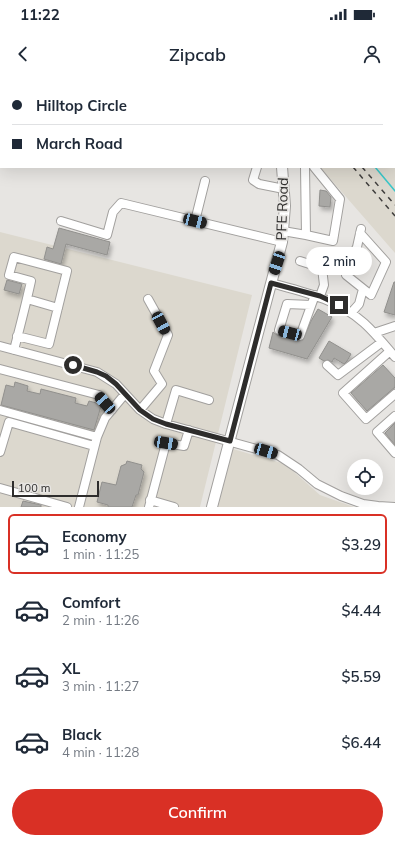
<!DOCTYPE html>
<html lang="en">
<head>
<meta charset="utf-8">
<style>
	:root { --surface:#fff; --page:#f2f2f3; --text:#1f2937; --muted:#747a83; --line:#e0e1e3; --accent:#d93025 }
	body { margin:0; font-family:Mulish,sans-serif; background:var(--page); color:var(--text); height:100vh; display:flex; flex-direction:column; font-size:15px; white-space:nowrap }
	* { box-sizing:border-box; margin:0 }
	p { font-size:13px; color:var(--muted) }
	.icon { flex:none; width:22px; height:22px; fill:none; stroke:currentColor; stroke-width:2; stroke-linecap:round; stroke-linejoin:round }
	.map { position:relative; height:427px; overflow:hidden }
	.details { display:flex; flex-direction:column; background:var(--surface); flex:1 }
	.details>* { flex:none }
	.guide { position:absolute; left:0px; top:0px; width:395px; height:88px; box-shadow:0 4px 16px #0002; display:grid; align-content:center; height:88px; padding:0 12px; background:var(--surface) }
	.tools { position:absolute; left:347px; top:379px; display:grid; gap:8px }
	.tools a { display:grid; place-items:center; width:36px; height:36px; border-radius:50%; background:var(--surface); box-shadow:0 4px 16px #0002; font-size:20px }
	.scale { position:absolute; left:12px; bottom:10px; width:87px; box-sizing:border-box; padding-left:4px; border:2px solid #2e2d2c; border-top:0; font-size:11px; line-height:14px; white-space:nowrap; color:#2e2d2c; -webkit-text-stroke:3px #e7e5e2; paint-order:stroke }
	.end { position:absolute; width:18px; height:18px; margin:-9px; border:5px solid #2e2d2c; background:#fff; box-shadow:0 0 0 2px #fff }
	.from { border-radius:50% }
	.bubble { position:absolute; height:28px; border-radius:14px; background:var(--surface); box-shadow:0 4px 16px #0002; font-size:13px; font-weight:600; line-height:28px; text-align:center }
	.car { position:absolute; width:12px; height:24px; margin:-12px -6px; border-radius:5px; box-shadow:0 0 3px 1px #0007; background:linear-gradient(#222 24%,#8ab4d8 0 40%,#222 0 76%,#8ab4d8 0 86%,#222 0) }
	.guide b { display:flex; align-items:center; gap:14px; height:38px; font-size:15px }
	.guide b+b { border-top:1px solid var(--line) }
	.guide i { width:10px; height:10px; background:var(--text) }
	ul { padding:7px 0 0; list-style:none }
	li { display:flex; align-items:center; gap:12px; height:60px; margin:0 8px 6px; padding:0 4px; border:2px solid transparent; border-radius:6px }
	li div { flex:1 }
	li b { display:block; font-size:15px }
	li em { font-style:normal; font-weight:600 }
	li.on { border-color:var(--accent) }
	li>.icon { width:36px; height:36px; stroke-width:1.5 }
	.cta { display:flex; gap:8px; margin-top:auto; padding:8px 12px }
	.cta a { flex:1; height:46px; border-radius:24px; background:var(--accent); color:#fff; font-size:16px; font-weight:600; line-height:46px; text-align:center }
	.status { display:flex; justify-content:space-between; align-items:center; height:28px; padding:0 20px; background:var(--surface); direction:ltr }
	.status svg { height:11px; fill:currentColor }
	header { display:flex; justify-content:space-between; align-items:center; height:52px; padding:0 12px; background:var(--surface); font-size:18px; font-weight:600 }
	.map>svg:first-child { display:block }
	.built { fill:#dcd8ce }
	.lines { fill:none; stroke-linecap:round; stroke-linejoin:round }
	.stream { stroke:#39c7c9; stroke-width:1.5 }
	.building { fill:#a9a8a5; stroke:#91908d; filter:url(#shadow) }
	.minor-casing { stroke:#a2a09e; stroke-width:10 }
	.major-casing { stroke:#a2a09e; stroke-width:12 }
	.minor { stroke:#fff; stroke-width:8 }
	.major { stroke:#fff; stroke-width:10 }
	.rail { stroke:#413f3e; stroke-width:1.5; stroke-dasharray:5 5; stroke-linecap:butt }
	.route { stroke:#2e2d2c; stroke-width:5 }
	.labels { text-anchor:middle; stroke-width:3.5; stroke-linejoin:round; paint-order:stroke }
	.street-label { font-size:14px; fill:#2e2d2c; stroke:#e7e5e2 }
</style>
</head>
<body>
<div class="status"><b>11:22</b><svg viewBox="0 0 49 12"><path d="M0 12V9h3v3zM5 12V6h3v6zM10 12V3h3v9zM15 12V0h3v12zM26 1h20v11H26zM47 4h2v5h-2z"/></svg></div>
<header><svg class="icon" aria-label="back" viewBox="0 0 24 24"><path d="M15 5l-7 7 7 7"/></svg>Zipcab<svg class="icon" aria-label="person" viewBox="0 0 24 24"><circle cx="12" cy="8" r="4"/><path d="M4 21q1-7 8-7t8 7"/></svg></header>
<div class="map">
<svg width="395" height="427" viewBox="0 0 395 427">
	<defs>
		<filter id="shadow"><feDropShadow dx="2" dy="3.5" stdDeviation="2" flood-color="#0004"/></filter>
	</defs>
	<rect width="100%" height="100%" fill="#e7e5e2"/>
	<path class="built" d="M269 0H395V173L320 87H394V1Z
		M0 152 252 215 200 427H0Z
		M233 369 285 384 320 415 354 427H218Z"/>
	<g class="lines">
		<path class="stream" d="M375 87 395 111"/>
	</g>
	<path class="building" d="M320 110 326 111 331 117 330 127 319 126Z
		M59 148 110 162 107 175 66 164 61 184 44 179 47 167 53 169Z
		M7 200 22 204 19 214 4 210Z
		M394 202H395V235L384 232Z
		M318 229 332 237 307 279 269 268 273 252 277 255 298 261 303 260 311 241Z
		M329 261 351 274 347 281 344 284 334 278 332 282 328 280 324 281 319 278Z
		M383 285 395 298V307L367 331 351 313Z
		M15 302 28 306 27 311 40 314 41 309 76 318 75 323 87 326 89 321 100 324 101 326 94 350 1 325 6 305 14 307Z
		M395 343V365L385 353Z
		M127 381 142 385 141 389 144 392 138 415H136L132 427H108V425L97 422 102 402 116 405 121 386 126 384Z
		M23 421 41 425V427H21Z"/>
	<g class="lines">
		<defs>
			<path id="minor" d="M212 0 216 1
				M237 1 239 0
				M257 87 253 100 259 104 284 109
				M61 141 107 155 113 132 121 123 282 162
				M195 141 205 101
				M283 151 306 155 305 87
				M360 153 386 182 371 215 346 195 348 186 357 167 361 149
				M306 155 333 161 340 119 314 87
				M300 181 322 188 324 205 320 216
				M271 203C304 212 337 219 364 243 375 253 385 265 395 277
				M27 219 58 228
				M311 225 287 224 279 250 300 256 315 215
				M351 233 359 224 363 209
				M374 253 395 246
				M0 266 97 292 116 304 140 330 153 339 166 344 278 375 299 389 317 404 341 416 363 424 378 426 395 427
				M14 270C20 247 26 224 31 201L9 195 14 177 67 191 49 264 17 256
				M390 271 343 313 366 339 395 314
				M327 285 338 295 382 262
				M0 289 99 315 112 330
				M0 330 97 357
				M140 330 162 304 154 291 168 255 148 219
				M395 336 377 352 395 373
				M166 344 176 310 209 320
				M0 372 9 342 94 366
				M0 408 67 427
				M150 420 174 427
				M79 427 97 357 105 338 125 314
				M149 427 166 363 184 366 189 350"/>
			<path id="major" d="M249 0 250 1
				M212 427 282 162 285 126 282 87"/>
		</defs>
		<use href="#minor" class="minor-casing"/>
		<use href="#major" class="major-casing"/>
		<use href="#minor" class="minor"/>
		<use href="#major" class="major"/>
		<path class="rail" d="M277 0 278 1
			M286 0 287 1
			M353 87 395 136
			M362 87 395 125"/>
	</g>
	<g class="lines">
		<path class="route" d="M73 285 97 292 106 296 116 304 140 330 153 339 166 344 230 361 271 203 320 216 339 225"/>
	</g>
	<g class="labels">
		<g class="street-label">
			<text transform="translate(282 129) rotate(-88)" y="5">PFE Road</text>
		</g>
	</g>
</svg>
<div class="tools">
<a><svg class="icon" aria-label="locate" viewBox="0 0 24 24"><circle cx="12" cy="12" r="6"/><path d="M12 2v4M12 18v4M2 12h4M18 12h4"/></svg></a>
</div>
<div class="scale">100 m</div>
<i class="end from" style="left:73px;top:285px"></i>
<i class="end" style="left:339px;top:225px"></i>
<div class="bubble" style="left:306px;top:167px;width:66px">2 min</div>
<i class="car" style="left:195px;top:141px;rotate:104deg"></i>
<i class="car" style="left:277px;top:183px;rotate:198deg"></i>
<i class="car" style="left:161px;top:243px;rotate:152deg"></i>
<i class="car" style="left:290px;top:253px;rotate:285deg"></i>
<i class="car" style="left:105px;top:323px;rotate:319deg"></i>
<i class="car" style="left:166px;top:363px;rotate:99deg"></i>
<i class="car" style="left:266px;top:371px;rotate:106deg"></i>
<div class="guide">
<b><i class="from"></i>Hilltop Circle</b>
<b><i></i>March Road</b>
</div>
</div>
<section class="details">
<ul>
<li class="on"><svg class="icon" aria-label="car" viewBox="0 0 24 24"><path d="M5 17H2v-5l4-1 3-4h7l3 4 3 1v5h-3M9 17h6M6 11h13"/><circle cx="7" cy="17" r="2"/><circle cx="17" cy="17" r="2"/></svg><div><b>Economy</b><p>1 min · 11:25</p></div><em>$3.29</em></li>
<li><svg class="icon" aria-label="car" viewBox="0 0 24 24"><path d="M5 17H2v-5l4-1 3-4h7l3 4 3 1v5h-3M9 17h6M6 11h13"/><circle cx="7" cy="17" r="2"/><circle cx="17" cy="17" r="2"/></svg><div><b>Comfort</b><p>2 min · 11:26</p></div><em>$4.44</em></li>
<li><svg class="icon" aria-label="car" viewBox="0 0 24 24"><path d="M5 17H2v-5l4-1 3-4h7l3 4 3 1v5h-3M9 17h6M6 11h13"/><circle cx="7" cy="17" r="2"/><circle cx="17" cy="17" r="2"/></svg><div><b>XL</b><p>3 min · 11:27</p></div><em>$5.59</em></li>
<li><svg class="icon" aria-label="car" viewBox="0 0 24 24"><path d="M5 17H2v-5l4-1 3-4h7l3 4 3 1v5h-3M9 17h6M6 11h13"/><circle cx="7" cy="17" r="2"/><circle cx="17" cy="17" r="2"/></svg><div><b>Black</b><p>4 min · 11:28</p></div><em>$6.44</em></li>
</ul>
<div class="cta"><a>Confirm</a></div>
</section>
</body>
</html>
